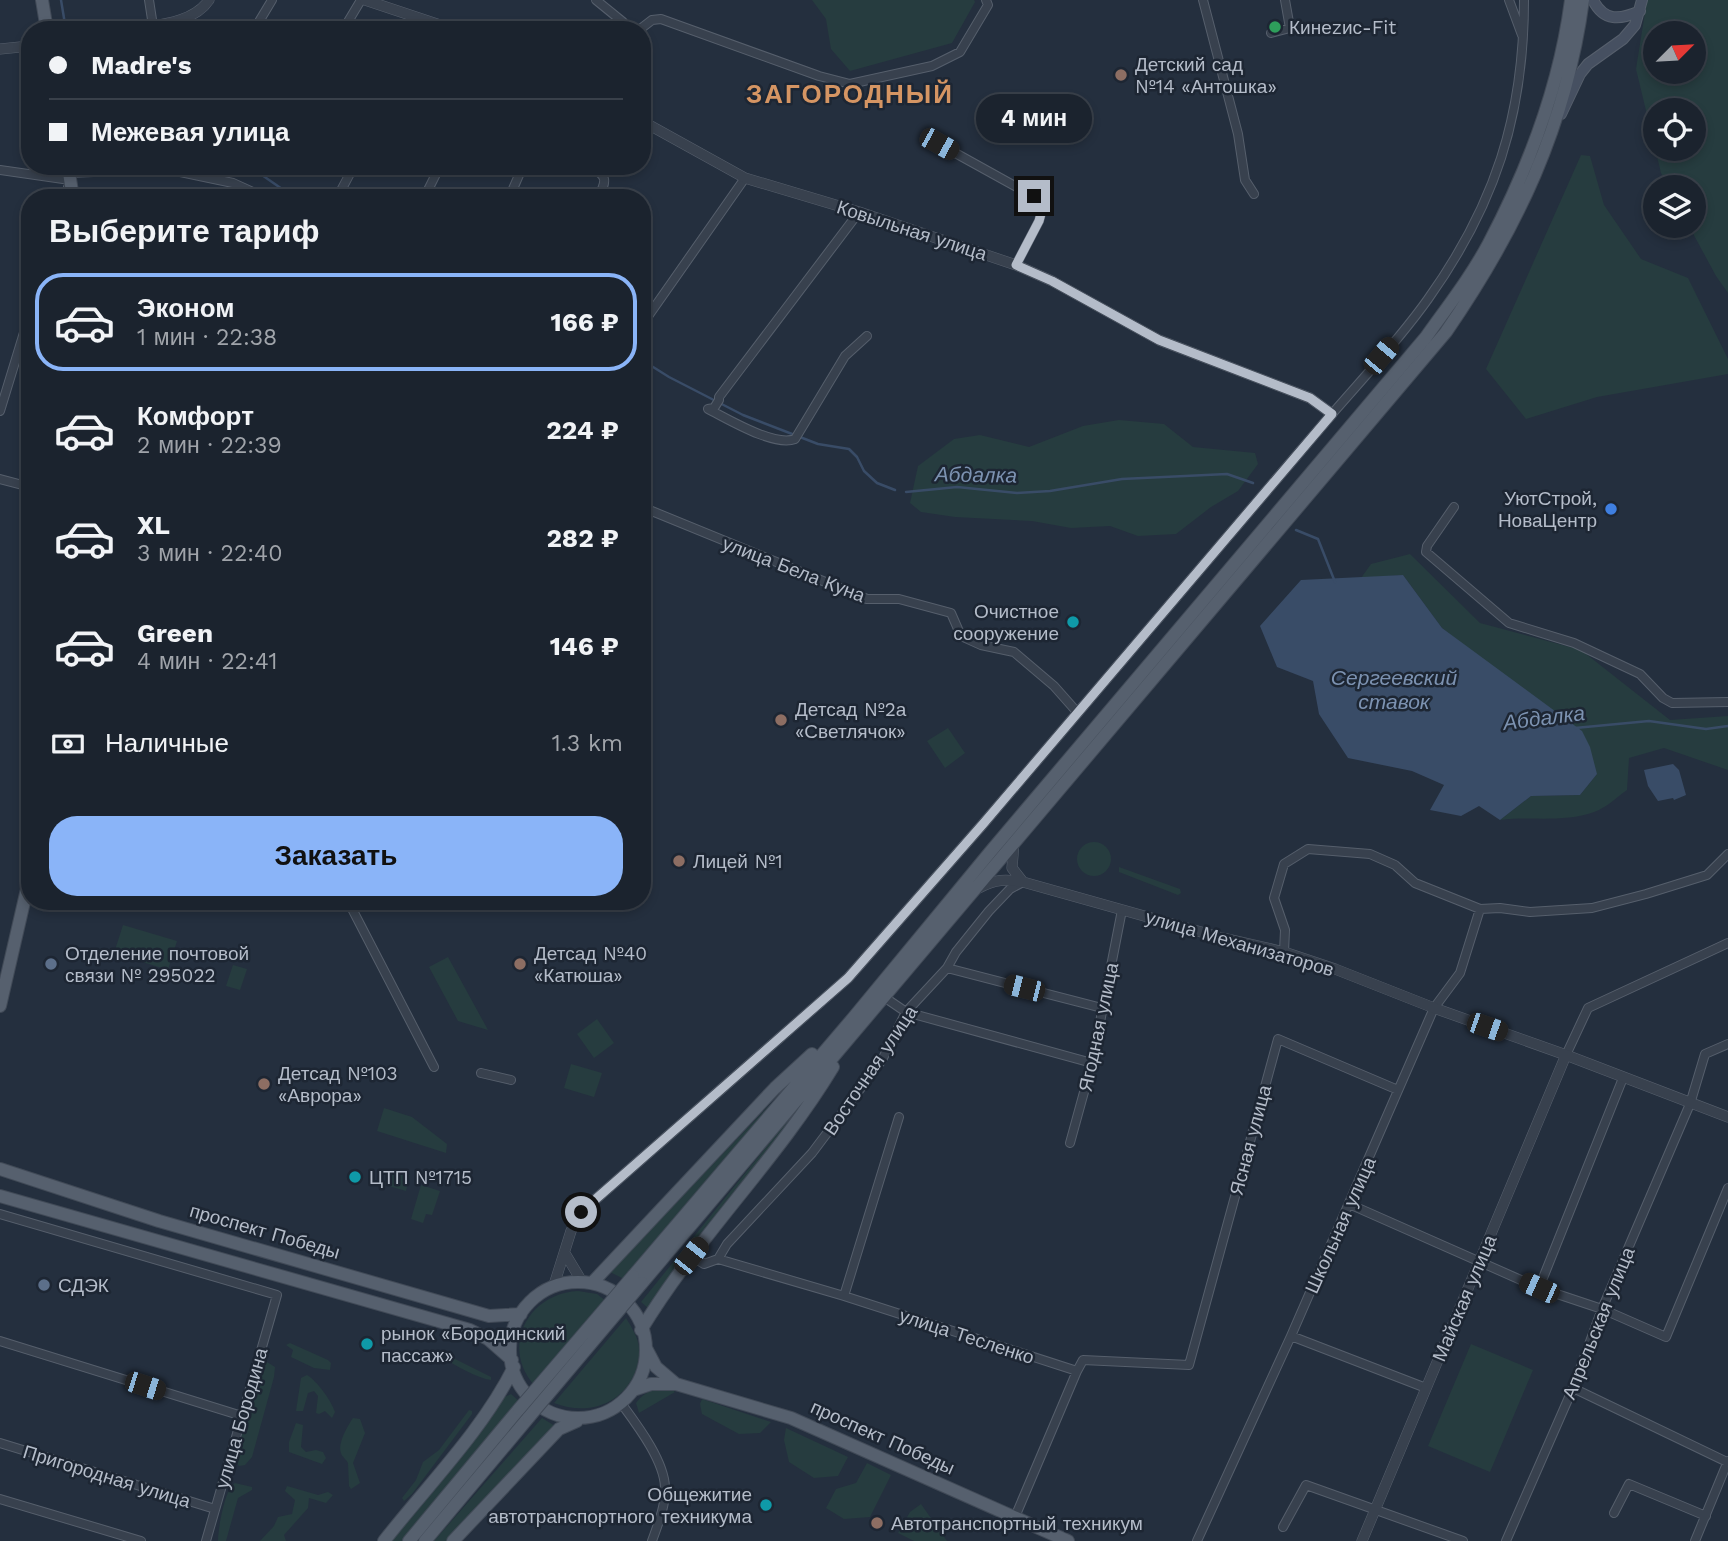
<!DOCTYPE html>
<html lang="ru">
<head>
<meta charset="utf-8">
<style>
	:root { --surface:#1b232e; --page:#282f3a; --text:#f1f3f6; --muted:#a0a4aa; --line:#39404a; --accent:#8ab4f8 }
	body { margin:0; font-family:"Work Sans",sans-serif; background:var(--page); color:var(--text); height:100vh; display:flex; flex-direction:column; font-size:26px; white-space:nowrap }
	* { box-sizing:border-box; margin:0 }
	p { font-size:23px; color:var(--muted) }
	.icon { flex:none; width:38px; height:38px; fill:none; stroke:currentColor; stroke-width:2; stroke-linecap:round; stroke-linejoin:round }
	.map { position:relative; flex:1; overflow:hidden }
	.sheet { position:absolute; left:21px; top:189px; width:630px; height:721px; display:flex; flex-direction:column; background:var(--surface); border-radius:28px; box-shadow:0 4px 10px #0003,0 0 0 2px var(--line) }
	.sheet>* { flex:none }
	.banner { position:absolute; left:21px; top:21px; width:630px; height:154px; border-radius:28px; box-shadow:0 4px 10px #0003,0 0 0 2px var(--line); display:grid; align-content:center; height:154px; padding:0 28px; background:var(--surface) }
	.needle { width:46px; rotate:66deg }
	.controls { position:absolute; left:1643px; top:21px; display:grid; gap:14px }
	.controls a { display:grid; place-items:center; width:63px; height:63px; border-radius:50%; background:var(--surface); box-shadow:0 4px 10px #0003,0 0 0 2px var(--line); font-size:35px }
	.end { position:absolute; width:32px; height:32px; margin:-16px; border:9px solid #b4bcc9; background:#111; box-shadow:0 0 0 4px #111 }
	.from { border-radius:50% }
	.bubble { position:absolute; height:49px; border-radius:24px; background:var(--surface); box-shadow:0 4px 10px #0003,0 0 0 2px var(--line); font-size:23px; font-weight:700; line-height:49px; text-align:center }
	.car { position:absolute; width:21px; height:42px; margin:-21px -10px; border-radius:9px; box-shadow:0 0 5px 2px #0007; background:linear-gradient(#222 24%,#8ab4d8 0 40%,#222 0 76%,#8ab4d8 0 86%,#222 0) }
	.banner b { display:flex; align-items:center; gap:24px; height:66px; font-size:26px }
	.banner b+b { border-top:2px solid var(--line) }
	.banner i { width:18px; height:18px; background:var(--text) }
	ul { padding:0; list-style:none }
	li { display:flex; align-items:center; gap:21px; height:98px; margin:0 14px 10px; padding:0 14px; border:4px solid transparent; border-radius:28px }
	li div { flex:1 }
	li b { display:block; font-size:26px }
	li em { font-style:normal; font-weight:700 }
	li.selected { border-color:var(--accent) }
	li>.icon { width:63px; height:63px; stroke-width:1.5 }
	h2 { padding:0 28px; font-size:32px; line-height:84px }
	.pay { display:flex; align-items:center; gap:18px; height:77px; padding:0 28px; font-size:26px }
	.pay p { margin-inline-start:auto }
	.action { display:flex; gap:14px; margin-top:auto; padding:14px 28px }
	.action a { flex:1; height:80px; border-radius:28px; background:var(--accent); color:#111; font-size:28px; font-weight:700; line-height:80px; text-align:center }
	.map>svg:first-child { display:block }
	.green { fill:#263c3f; fill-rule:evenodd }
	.water { fill:#394c67 }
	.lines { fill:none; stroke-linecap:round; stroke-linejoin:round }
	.stream { stroke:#394c67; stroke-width:2.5 }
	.minor-casing { stroke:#565f6c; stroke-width:10 }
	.tertiary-casing { stroke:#565f6c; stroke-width:11 }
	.secondary-casing { stroke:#565f6c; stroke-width:12 }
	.primary-casing { stroke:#414a57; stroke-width:14 }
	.minor { stroke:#38414e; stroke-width:8 }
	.tertiary { stroke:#38414e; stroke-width:10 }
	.secondary { stroke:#465061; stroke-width:10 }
	.primary { stroke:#56606e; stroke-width:12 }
	.primary-bridge-casing { stroke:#414a57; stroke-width:14; stroke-linecap:butt }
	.primary-bridge { stroke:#56606e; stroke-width:12 }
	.route { stroke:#b4bcc9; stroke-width:9 }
	.leisure-dot { fill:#2e9e5b; stroke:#1d2633; stroke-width:2.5 }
	.education-dot { fill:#8d6e63; stroke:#1d2633; stroke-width:2.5 }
	.shop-dot { fill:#3f7fe0; stroke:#1d2633; stroke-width:2.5 }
	.culture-dot { fill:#0f9aa8; stroke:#1d2633; stroke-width:2.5 }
	.service-dot { fill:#5c6f8a; stroke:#1d2633; stroke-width:2.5 }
	.labels { text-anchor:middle; stroke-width:5; stroke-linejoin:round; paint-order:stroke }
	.poi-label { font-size:19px; fill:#b4bcc9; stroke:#1d2633; text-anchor:start }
	.street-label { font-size:19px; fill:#b4bcc9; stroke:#1d2633 }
	.water-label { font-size:21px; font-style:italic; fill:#7c92b1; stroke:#1d2633 }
	.district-label { font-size:26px; font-weight:bold; letter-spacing:2px; fill:#d59563; stroke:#1d2633 }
</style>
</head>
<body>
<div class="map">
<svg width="1728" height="1541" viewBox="0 0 1728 1541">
	<rect width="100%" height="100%" fill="#242f3e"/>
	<path class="green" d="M812 0H974L975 2 952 43 850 71 831 49 826 19Z
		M1647 0H1728V293L1716 276 1689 226H1694V187H1669L1661 173 1636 69ZM1656 33H1694V72H1656ZM1656 110H1694V149H1656Z
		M1581 155 1590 156 1604 205 1641 259 1688 278 1728 359V374L1597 397 1526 419 1486 369Z
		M1119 420 1164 424 1193 447 1255 453 1258 464 1238 491 1211 507 1176 534 1138 536 1110 526 1071 528 1032 521 955 517 921 512 910 503 918 466 954 439 980 435 1029 447 1083 426Z
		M1410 554 1480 623 1581 650 1670 720 1728 716V770L1664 748 1629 758 1627 790C1617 797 1606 808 1594 812 1565 823 1530 816 1500 820L1531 796 1580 795 1597 774 1500 673 1442 628 1403 575 1361 578 1371 564Z
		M948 728 965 753 945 768 927 741Z
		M1077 859a17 17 0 1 1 34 0a17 17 0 1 1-34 0Z
		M1119 867 1180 889 1181 893 1178 895 1119 872Z
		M123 925 177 941 168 970 114 953Z
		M448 957 488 1030 458 1021 429 967Z
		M233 965 247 969 240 990 226 986Z
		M597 1019 614 1043 594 1058 577 1034Z
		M571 1064 602 1073 594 1097 564 1088Z
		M783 1092 624 1279 610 1272 780 1094Z
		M384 1108 412 1117 447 1144 446 1153 377 1131Z
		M788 1120 790 1122 649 1309 641 1302Z
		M389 1169 410 1175 406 1191 385 1185Z
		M421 1185 440 1191 432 1215 426 1214 423 1223 411 1219Z
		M578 1291 597 1294 606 1301 534 1385C500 1346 529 1293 578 1291Z
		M626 1318C632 1328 638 1337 639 1348 640 1356 638 1363 636 1370 623 1405 587 1416 554 1403Z
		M290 1343 328 1360 331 1363 330 1370 314 1368 291 1357 293 1350 286 1345Z
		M1471 1344 1533 1370 1490 1472 1428 1446Z
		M439 1351 491 1377V1380C479 1379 446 1361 436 1353Z
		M267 1362 275 1367 274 1377 252 1457 245 1465 239 1466 235 1461 242 1434 251 1415 258 1369Z
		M307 1375C317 1381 331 1400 335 1412L332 1418 325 1411 319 1414 316 1413 318 1396 314 1391 308 1393 303 1411H296L301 1378Z
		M669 1387 675 1392 639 1413 636 1403C644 1391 655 1389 669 1387Z
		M511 1394 520 1402 403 1541H391L496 1401Z
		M702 1399 771 1422 760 1433 739 1434 702 1414 700 1404Z
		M469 1410 472 1411V1414L412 1494 404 1501 402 1498 416 1480 423 1462 439 1450Z
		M353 1418 360 1419 365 1433 353 1463 360 1483 351 1489 349 1486 348 1463C346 1459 342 1457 341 1453 337 1444 348 1425 353 1418Z
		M542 1418 555 1426 448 1541H434Z
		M296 1423 303 1425 301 1447 306 1452 316 1450 323 1452 326 1458 322 1464 289 1452V1442Z
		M786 1428 848 1457 838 1476 814 1478 789 1462 784 1440Z
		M867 1463 891 1475 870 1517 844 1519 826 1508 836 1489 856 1483Z
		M235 1483 252 1487V1490L238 1498 226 1541H218C218 1529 225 1488 235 1483Z
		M287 1486 318 1495 328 1492 333 1495 326 1503 309 1498 308 1508 284 1535 286 1541H260L274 1526 278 1517 292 1514 295 1500 285 1491Z
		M921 1504 947 1541H914L898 1533 910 1512Z"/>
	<path class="water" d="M1403 575 1442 628 1582 731 1590 747 1597 774 1580 795 1531 796 1500 820 1479 806 1461 816 1430 810 1444 785 1412 771 1348 758 1319 714 1313 681 1277 667 1260 626 1301 580Z
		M1673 764 1679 770 1686 795 1674 800 1673 798 1658 801 1648 786 1644 770Z"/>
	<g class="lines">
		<path class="stream" d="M61 0 65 24
			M249 166 295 198
			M642 360 669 377 743 415 818 444 849 449 857 457 864 471 877 483 895 490
			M906 492 957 487 1017 493 1050 491 1122 479 1227 474 1253 483
			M1296 530 1318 539 1335 582
			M1575 728 1649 721 1706 729 1728 726"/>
		<defs>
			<path id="minor" d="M149 0 153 26
				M596 0 623 22 618 30
				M1203 0 1238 134 1245 180 1254 194
				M1509 0 1522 35
				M254 30 272 0
				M343 30 361 0
				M639 30 652 20 661 19 819 76 850 84 932 66 960 52 988 5 986 0
				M1271 33 1290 28 1285 0
				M939 144 1033 196 1042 210 1039 221 1016 265
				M589 166C608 176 607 180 598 198
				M0 170 70 180 65 198
				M69 173 166 169 233 183 266 198
				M337 198 354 166
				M424 198 440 166
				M509 198 523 166
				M859 212 719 397V400L714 408 708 409C728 419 774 447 795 439L845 356 867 336
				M642 325 745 178
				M0 411 30 313
				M1332 414C1364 377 1399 340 1428 299 1495 205 1524 116 1524 0
				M0 479 30 487
				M642 507 867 599H899L951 613 961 636 981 645 1014 652 1054 686 1077 712
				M1454 507 1427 546 1426 552 1509 623 1574 643 1640 674 1663 698 1672 703 1728 702
				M348 901 434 1067
				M1284 952 1285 930 1274 898 1284 864 1308 849 1370 854 1395 865 1415 883 1480 909 1500 908 1530 912 1592 908 1646 894 1707 875 1728 854
				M947 968 1102 1008
				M884 997 906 1012 1092 1063
				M1566 1055 1588 1008 1728 943
				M481 1073 511 1080
				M1070 1143 1092 1063 1122 910
				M1349 1204 1539 1288 1602 1309 1666 1337 1728 1188
				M0 1214 277 1295 206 1541
				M691 1256 704 1264 718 1259 844 1296 1077 1371 1083 1360 1189 1365 1278 1039 1398 1090
				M718 1259 727 1244 812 1153 882 1060 906 1012 947 968 956 952 989 911 1010 889 1023 882
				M1539 1288 1623 1078
				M844 1296 899 1117
				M1291 1336 1426 1388
				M0 1341 242 1416
				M1573 1388 1727 1462
				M621 1403C637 1425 664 1460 665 1487 666 1505 658 1524 652 1541
				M0 1443 215 1509
				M0 1499 141 1541
				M1614 1513 1629 1484 1706 1516
				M1015 1517 1077 1371
				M1283 1527 1306 1485 1463 1541
				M1197 1541 1291 1336 1434 1008 1460 973 1480 909
				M1506 1541 1573 1388 1602 1309 1690 1104 1705 1054 1728 1044
				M1695 1541 1728 1461"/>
			<path id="tertiary" d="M365 0 455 30
				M129 30C155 25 193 24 209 0
				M0 49 30 46
				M1014 842 1012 868 1023 882
				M979 888C995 879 1006 879 1023 882L1219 937 1284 952 1335 969 1434 1008 1566 1055 1728 1117
				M566 1255 581 1280
				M554 1285 571 1231 581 1212 848 978 983 824 1332 414 1310 398 1159 340 1052 281 1016 265 859 212 745 178 642 121
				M1362 1541 1566 1055"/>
			<path id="secondary" d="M1593 0C1604 22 1620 20 1640 11
				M1561 114 1580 74 1588 64 1623 39 1635 25 1642 0"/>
			<path id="primary" d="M42 0 47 30
				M68 166 73 198
				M0 1006 30 876
				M0 1169 159 1221 489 1316 521 1314
				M0 1196 470 1330 488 1339 512 1360
				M633 1276 854 1017 991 851 1426 337C1448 306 1471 277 1489 243 1528 169 1560 84 1571 0
				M510 1350a68 68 0 1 1 136 0a68 68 0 1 1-136 0Z
				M592 1283 775 1088 812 1054
				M642 1283 1446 332C1517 229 1566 126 1583 0
				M641 1330C697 1237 777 1160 833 1067
				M646 1348 656 1367 676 1384
				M633 1390 651 1384H676L791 1418 1068 1541
				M384 1541C427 1486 483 1430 514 1367
				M409 1541 519 1409
				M425 1541 529 1417
				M453 1541 559 1429 577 1421"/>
		</defs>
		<use href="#minor" class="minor-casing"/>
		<use href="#tertiary" class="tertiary-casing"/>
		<use href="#secondary" class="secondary-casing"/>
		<use href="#primary" class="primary-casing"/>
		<use href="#minor" class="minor"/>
		<use href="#tertiary" class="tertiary"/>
		<use href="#secondary" class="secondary"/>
		<use href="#primary" class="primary"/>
		<defs>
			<path id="primary-bridge" d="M519 1409 633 1276
				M529 1417 642 1283"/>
		</defs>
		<use href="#primary-bridge" class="primary-bridge-casing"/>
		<use href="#primary-bridge" class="primary-bridge"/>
	</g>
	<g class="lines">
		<path class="route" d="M581 1212 848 978 983 824 1332 414 1310 398 1159 340 1052 281 1016 265 1039 221 1042 210 1034 196"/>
	</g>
	<circle class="leisure-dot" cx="1275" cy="27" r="7"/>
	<g class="education-dot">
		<circle cx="1121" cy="75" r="7"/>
		<circle cx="781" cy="720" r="7"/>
		<circle cx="679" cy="861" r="7"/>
		<circle cx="520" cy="964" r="7"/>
		<circle cx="264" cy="1084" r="7"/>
		<circle cx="877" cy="1523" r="7"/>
	</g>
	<circle class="shop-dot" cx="1611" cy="509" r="7"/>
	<g class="culture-dot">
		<circle cx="1073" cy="622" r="7"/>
		<circle cx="355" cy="1177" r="7"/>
		<circle cx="367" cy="1344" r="7"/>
		<circle cx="766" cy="1505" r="7"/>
	</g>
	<g class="service-dot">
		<circle cx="51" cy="964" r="7"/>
		<circle cx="44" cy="1285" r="7"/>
	</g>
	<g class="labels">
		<g class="poi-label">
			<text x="1289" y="34">Кинеzис-Fit</text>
			<text x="1135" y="71">Детский сад<tspan x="1135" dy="22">№14 «Антошка»</tspan></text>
			<text x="1597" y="505" text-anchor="end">УютСтрой,<tspan x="1597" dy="22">НоваЦентр</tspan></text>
			<text x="1059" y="618" text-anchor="end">Очистное<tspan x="1059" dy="22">сооружение</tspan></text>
			<text x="795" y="716">Детсад №2а<tspan x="795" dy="22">«Светлячок»</tspan></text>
			<text x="693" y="868">Лицей №1</text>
			<text x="65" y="960">Отделение почтовой<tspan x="65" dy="22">связи № 295022</tspan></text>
			<text x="534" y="960">Детсад №40<tspan x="534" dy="22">«Катюша»</tspan></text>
			<text x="278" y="1080">Детсад №103<tspan x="278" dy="22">«Аврора»</tspan></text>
			<text x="369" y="1184">ЦТП №1715</text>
			<text x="58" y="1292">СДЭК</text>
			<text x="381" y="1340">рынок «Бородинский<tspan x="381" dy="22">пассаж»</tspan></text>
			<text x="752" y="1501" text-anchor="end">Общежитие<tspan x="752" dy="22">автотранспортного техникума</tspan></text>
			<text x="891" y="1530">Автотранспортный техникум</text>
		</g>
		<g class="street-label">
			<text transform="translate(912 230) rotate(18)" y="7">Ковыльная улица</text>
			<text transform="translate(794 569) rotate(21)" y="7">улица Бела Куна</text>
			<text transform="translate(1240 943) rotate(16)" y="7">улица Механизаторов</text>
			<text transform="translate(1098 1027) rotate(-78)" y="7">Ягодная улица</text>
			<text transform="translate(870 1070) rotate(-56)" y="7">Восточная улица</text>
			<text transform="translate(1250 1140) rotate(-75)" y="7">Ясная улица</text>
			<text transform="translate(1340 1225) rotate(-66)" y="7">Школьная улица</text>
			<text transform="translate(265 1231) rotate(16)" y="7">проспект Победы</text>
			<text transform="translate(1464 1298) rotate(-67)" y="7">Майская улица</text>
			<text transform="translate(1598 1323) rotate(-68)" y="7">Апрельская улица</text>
			<text transform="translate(967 1336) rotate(18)" y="7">улица Тесленко</text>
			<text transform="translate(241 1418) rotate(-74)" y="7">улица Бородина</text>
			<text transform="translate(883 1437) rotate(24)" y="7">проспект Победы</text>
			<text transform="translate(107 1476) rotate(17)" y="7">Пригородная улица</text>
		</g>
		<g class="water-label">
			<text transform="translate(976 475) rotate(1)" y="7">Абдалка</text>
			<text x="1394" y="685">Сергеевский<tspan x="1394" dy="24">ставок</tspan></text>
			<text transform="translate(1544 718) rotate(-7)" y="7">Абдалка</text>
		</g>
		<g class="district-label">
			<text x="850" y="103">ЗАГОРОДНЫЙ</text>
		</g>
	</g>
</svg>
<div class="controls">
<a><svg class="needle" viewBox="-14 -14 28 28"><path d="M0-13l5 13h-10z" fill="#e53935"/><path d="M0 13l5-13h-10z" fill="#a0a4aa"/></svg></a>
<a><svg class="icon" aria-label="locate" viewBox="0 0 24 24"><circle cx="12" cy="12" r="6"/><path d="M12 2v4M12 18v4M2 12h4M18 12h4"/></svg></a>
<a><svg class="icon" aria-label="layers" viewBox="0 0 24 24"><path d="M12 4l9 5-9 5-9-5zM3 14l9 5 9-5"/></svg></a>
</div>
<i class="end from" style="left:581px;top:1212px"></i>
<i class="end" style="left:1034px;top:196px"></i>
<div class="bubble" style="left:976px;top:94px;width:116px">4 мин</div>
<i class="car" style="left:939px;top:144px;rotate:119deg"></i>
<i class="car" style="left:1381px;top:356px;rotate:40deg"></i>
<i class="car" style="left:1024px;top:988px;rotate:284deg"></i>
<i class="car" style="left:1487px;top:1027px;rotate:109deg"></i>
<i class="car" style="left:691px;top:1256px;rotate:38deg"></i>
<i class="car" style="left:1539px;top:1288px;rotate:294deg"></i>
<i class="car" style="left:145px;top:1386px;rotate:108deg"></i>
<div class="banner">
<b><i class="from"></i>Madre's</b>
<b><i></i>Межевая улица</b>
</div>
<section class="sheet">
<h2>Выберите тариф</h2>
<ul>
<li class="selected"><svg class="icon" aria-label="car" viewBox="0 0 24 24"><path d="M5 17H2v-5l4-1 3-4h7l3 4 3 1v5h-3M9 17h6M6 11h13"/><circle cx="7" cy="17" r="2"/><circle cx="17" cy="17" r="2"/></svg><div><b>Эконом</b><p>1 мин · 22:38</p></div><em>166 ₽</em></li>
<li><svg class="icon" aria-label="car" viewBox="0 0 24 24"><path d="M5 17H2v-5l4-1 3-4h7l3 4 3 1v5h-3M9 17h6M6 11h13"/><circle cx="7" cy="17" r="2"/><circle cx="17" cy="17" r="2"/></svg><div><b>Комфорт</b><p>2 мин · 22:39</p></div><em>224 ₽</em></li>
<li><svg class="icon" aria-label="car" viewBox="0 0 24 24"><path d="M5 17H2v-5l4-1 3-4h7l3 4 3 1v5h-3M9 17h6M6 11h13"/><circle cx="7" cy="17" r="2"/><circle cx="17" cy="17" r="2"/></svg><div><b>XL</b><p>3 мин · 22:40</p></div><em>282 ₽</em></li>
<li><svg class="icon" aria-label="car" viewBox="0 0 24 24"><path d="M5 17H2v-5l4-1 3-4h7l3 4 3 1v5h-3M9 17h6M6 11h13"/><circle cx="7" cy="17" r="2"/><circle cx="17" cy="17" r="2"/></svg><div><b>Green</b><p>4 мин · 22:41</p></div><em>146 ₽</em></li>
</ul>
<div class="pay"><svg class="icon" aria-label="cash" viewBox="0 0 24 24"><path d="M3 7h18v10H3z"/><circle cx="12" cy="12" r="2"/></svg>Наличные<p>1.3 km</p></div>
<div class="action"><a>Заказать</a></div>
</section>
</div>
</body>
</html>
